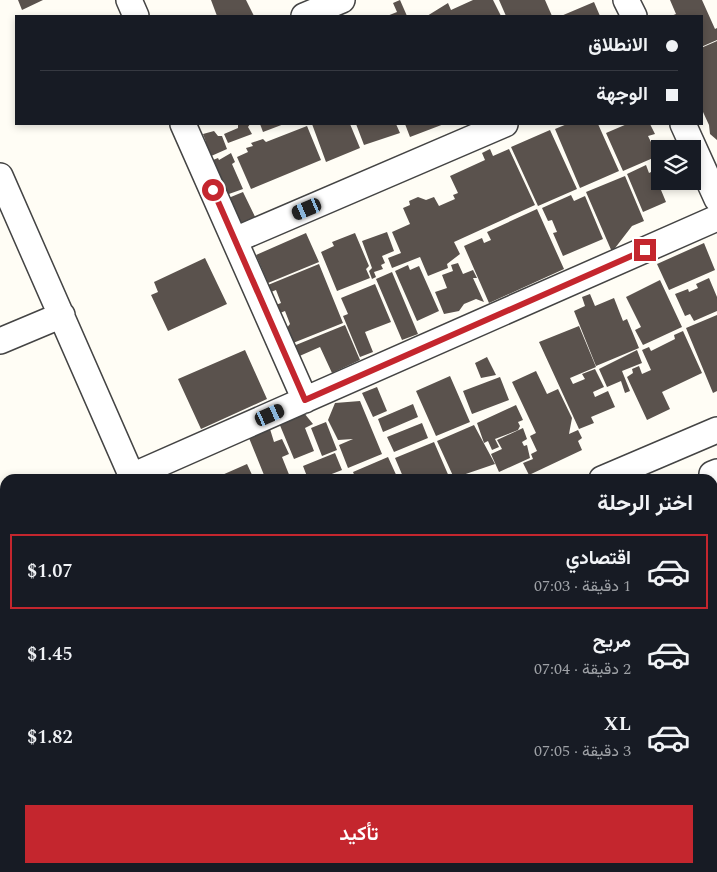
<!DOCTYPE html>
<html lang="ar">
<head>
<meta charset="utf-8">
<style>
	:root { --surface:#171b24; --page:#20242c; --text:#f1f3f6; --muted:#9ea1a6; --line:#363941; --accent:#c4262e }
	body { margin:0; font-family:Spectral,Vazirmatn,serif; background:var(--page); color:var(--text); direction:rtl; height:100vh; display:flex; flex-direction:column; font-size:19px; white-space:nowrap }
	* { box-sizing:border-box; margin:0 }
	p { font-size:16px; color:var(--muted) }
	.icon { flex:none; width:28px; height:28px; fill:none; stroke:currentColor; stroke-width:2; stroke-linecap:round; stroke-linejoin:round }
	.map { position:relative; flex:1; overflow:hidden; direction:ltr }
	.sheet { position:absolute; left:0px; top:474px; width:718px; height:399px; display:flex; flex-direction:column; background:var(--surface); border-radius:15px 15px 0 0; box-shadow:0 2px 8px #0003; direction:rtl }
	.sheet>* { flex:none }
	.guide { position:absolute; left:15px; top:15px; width:688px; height:110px; border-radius:0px; box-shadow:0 2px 8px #0003; direction:rtl; display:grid; align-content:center; height:110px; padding:0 25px; background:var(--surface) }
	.tools { position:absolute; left:651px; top:140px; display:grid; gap:10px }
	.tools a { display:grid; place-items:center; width:50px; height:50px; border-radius:0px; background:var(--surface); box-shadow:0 2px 8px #0003; font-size:25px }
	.end { position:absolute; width:22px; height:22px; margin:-11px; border:6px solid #c4262e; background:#fff; box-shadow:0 0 0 2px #fff }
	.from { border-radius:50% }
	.car { position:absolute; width:15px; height:30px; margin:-15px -8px; border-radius:6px; box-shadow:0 0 4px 1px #0007; background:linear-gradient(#222 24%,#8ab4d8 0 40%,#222 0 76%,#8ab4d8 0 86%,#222 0) }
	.guide b { display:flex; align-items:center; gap:18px; height:48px; font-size:19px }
	.guide b+b { border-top:1px solid var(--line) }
	.guide i { width:12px; height:12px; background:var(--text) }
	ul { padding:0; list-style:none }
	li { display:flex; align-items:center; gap:15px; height:75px; margin:0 10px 8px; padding:0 15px; border:2px solid transparent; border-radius:0px }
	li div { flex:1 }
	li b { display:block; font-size:19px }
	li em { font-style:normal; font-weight:600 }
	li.current { border-color:var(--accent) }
	li>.icon { width:45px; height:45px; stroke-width:1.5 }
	h2 { padding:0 25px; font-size:22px; line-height:60px }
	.cta { display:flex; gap:10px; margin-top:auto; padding:10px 25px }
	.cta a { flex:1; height:58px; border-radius:0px; background:var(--accent); color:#fff; font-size:20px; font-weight:600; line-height:58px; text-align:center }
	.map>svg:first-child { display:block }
	.building { fill:#5a524d }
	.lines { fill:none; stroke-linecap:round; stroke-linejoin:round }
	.minor-casing { stroke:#444; stroke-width:28 }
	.minor { stroke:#fff; stroke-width:25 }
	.route { stroke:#c4262e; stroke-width:6 }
</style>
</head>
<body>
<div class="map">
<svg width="717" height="872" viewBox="0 0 717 872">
	<rect width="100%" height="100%" fill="#fffdf5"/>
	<path class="building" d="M18 0H43L22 10Z
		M211 0H246L254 16H217Z
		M400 0 407 16H387L397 12 393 3Z
		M473 0H493L501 16H427L448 3 451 10Z
		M499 0H545L552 16H506Z
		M670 0H702L715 29 717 28V40L701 47V16H671L676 14Z
		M594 2 600 16H561Z
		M717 41V140L710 134 709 125 703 112H701V48Z
		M238 124H250L248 127 252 134 228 143 224 134 238 128Z
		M260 124H284L263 132Z
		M312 124H350L360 148 326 162Z
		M356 124H396L400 133 364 145Z
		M405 124H444L410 137Z
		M567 124H598L619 171 580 188 555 129Z
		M627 124H650L655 134 648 136 653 146 659 144 661 149 660 155 623 171 606 133Z
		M307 126 321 160 251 189 237 157 248 152 246 148 253 146 251 143 263 139 266 142Z
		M550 130 577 189 538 206 511 147Z
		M214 131 218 136H222L227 149 209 157 203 144 206 142 203 134Z
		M490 149 493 156 509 149 535 205 454 242 460 254 447 264 448 268 428 276 420 257 392 268 388 258 401 253 392 232 410 224 403 208 410 205 409 201 418 197 426 200 434 197 439 206 455 199 453 195 458 193 450 176 485 160 482 153Z
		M231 153 235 162 232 164 243 189 226 195 208 162 218 158 219 160Z
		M646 165 649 173 659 168 660 181H665L667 187 661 190 666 202 643 212 627 174Z
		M625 176 644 221 632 226 612 252 586 192Z
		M243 192 258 223 240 231 226 199Z
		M571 195 574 201 585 196 603 239 563 256 553 233 557 232 552 220 548 221 542 208Z
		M537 209 564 269 489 303 464 246 482 238 484 243 491 240 487 232Z
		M387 232 394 251 382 256 385 263 381 265 383 269 374 272 376 277 372 279 369 271 372 268 362 241Z
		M306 233 319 262 268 283 256 255Z
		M355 233 369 266 366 269 370 278 337 291 321 252 334 246 332 242Z
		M704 243 715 270 669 290 657 264Z
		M205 258 227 304 168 331 151 295 158 292 154 282Z
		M458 263 463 274 473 270 477 278H473L484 302 476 299 464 304 459 311 444 314 435 292 447 288 442 275 453 271 451 265Z
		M319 264 343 323 293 343 286 329 290 324 285 311 280 313 283 320 268 308 281 303 276 290 266 294 263 287Z
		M408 265 410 270 419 266 439 311 417 321 395 271Z
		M392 272 418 334 402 340 376 279Z
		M709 278 717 297V311L694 321 690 314 685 316 675 294 688 289 689 292 698 288 696 284Z
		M660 280 682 327 643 345 635 330 641 327 626 297Z
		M375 284 391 322 365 332 373 352 360 357 343 316 348 314 341 298Z
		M590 294 595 306 614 298 623 321 627 319 639 348 596 366 574 311 585 306 582 297Z
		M717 315V391L713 393 686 328Z
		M345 325 360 360 332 373 320 347 295 358 291 347Z
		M579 326 596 367 570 378 573 384 585 379 582 374 595 369 604 387 593 392 595 397 608 391 615 407 591 417 594 423 579 429 539 342Z
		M683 331 702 373 662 392 670 409 647 420 627 377 633 373 632 369 639 366 642 374 651 370 642 350 649 347 651 351 675 339 674 335Z
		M245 350 267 399 201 429 178 379Z
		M637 350 642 363 622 371 630 391 625 393 621 381 607 387 599 369Z
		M487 357 496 375 481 378 475 363Z
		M536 371 547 394 558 389 572 418 569 434 578 430 582 438 578 441 582 450 529 475 523 463 533 459 531 454 537 451 530 436 536 433 512 382Z
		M450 376 470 422 436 436 416 391Z
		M500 377 509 400 472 414 463 391Z
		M377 387 387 411 373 417 362 393Z
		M360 401 382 454 348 468 339 445 353 439 338 440 328 420 335 403Z
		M413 404 418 417 383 432 378 419Z
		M516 405 523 420 518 422 520 426 518 430 495 439 499 447 492 450 488 441 484 443 477 423Z
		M304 413 313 424 305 428 314 451 294 459 279 423Z
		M326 422 337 450 322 456 311 428Z
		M422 423 428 438 394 452 387 437Z
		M474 425 495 464 454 478 437 441Z
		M523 428 527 439 522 442 524 446 527 445 530 458 499 472 491 454 502 449 497 440Z
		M270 429 274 442 282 439 289 454 282 457 290 477 285 479H262L264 475 249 438Z
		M434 442 450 479H404L395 458Z
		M335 453 342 470 319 479H308L303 466Z
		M388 457 398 479H356L353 472Z
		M247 464 253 477 249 479H213Z
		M712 520 717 528V601L712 602Z
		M717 610V775L712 777V612Z
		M713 816 717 827V841L712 843Z
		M531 868H649L638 872H519Z"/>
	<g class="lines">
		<defs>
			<path id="minor" d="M129 0 136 16
				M626 0 634 16
				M304 16 342 0
				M183 124 305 400
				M683 124 717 199
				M0 176 133 479
				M235 240 505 124
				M0 341 62 315
				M712 474 717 472
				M132 476 717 218
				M602 479 717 430
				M0 691 5 703
				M0 735 5 733
				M700 872 712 868"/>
		</defs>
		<use href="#minor" class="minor-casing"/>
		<use href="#minor" class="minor"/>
	</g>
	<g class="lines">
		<path class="route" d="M213 190 305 400 645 250"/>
	</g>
</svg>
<div class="tools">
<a><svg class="icon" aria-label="layers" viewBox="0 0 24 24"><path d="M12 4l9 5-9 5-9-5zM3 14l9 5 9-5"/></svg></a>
</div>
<i class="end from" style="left:213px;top:190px"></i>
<i class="end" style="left:645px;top:250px"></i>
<i class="car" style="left:307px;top:209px;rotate:247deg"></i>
<i class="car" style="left:270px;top:415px;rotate:66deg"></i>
<div class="guide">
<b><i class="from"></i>الانطلاق</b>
<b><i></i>الوجهة</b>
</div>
<section class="sheet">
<h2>اختر الرحلة</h2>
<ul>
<li class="current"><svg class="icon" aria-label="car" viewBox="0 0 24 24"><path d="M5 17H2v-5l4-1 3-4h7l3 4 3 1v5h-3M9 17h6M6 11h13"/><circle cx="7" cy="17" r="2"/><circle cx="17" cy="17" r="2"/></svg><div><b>اقتصادي</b><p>1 دقيقة · 07:03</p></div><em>$1.07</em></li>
<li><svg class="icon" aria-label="car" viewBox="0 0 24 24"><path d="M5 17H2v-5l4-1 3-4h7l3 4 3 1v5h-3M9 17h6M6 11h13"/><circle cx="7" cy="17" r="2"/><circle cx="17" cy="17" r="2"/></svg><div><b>مريح</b><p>2 دقيقة · 07:04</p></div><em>$1.45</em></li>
<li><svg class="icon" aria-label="car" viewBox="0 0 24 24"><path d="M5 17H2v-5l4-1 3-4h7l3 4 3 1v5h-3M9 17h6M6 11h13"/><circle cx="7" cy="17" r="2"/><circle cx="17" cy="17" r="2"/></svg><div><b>XL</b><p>3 دقيقة · 07:05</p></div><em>$1.82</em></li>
</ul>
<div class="cta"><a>تأكيد</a></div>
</section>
</div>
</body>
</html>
